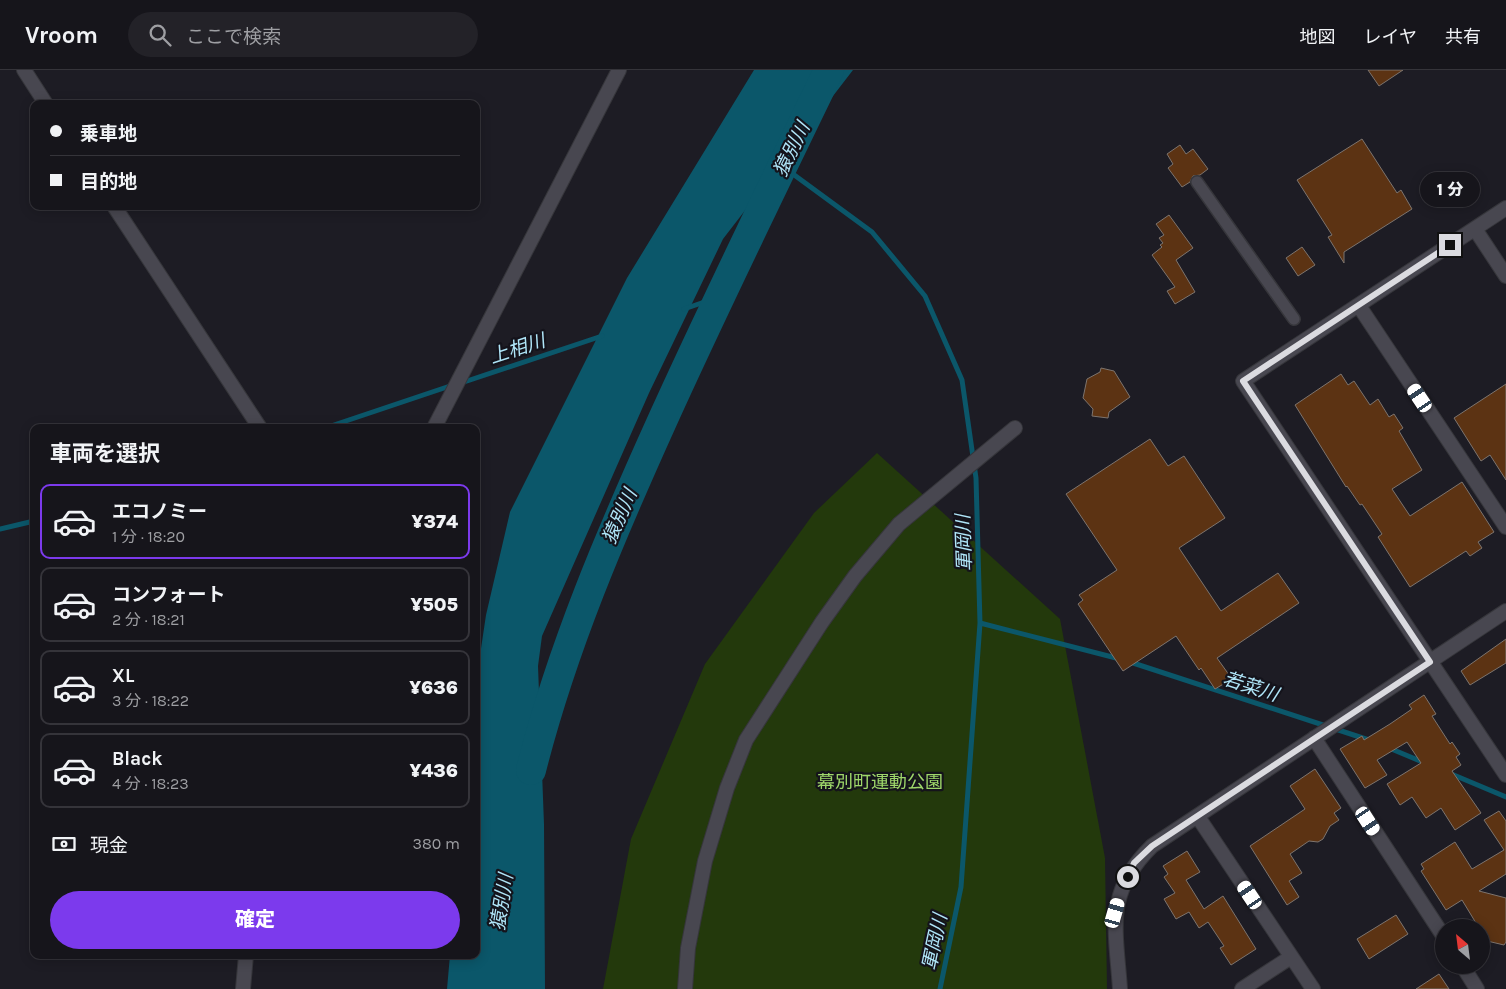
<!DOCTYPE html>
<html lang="ja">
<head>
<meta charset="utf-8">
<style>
	:root { --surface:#16151b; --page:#232228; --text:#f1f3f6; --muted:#9e9fa3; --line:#35343a; --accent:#7c3aed }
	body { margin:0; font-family:Karla,"Noto Sans JP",sans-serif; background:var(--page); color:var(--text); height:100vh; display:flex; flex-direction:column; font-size:19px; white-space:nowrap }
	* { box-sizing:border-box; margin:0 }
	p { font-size:16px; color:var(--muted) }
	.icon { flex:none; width:28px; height:28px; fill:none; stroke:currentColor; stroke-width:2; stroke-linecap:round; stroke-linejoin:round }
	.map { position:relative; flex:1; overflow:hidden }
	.details { position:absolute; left:30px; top:354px; width:450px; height:535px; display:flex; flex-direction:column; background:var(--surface); border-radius:10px; box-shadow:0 2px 12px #0003,0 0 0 1px var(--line) }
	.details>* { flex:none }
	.banner { position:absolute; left:30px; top:30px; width:450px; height:110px; border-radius:10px; box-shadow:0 2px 12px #0003,0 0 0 1px var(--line); display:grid; align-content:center; height:110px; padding:0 20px; background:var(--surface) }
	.needle { width:32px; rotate:332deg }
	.tools { position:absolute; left:1435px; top:849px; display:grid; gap:10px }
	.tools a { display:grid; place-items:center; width:55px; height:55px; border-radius:50%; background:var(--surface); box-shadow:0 2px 12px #0003,0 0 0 1px var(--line); font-size:25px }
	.end { position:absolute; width:22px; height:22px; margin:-11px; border:6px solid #dbdbe0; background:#111; box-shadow:0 0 0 2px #111 }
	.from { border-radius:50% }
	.bubble { position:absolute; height:35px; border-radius:18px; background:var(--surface); box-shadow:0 2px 12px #0003,0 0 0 1px var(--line); font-size:16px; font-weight:800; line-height:35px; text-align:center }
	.car { position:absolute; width:15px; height:30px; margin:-15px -8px; border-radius:6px; box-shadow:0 0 4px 1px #0007; background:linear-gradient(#fff 24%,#345 0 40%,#fff 0 76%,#345 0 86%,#fff 0) }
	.banner b { display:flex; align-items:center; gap:18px; height:48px; font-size:19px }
	.banner b+b { border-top:1px solid var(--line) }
	.banner i { width:12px; height:12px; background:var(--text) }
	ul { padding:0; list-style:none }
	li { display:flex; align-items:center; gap:15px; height:75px; margin:0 10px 8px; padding:0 10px; border:2px solid var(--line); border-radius:10px }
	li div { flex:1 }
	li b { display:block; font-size:19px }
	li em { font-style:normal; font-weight:800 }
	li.on { border-color:var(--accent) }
	li>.icon { width:45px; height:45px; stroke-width:1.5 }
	h2 { padding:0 20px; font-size:22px; line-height:60px }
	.pay { display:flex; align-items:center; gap:12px; height:55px; padding:0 20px; font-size:19px }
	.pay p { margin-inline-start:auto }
	.cta { display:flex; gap:10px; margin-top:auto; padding:10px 20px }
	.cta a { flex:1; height:58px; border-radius:30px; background:var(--accent); color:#fff; font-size:20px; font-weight:800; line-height:58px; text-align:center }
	header { display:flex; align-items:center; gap:30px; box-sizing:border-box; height:70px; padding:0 25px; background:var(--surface); border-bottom:1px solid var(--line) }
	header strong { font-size:24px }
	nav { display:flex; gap:28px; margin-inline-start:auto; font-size:18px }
	.search { width:350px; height:45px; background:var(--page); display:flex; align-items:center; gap:12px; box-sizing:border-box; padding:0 18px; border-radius:28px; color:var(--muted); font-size:19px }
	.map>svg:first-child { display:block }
	.green { fill:#23390c }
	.water { fill:#0b576a }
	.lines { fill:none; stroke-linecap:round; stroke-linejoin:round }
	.stream { stroke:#0b576a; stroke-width:5 }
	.river { stroke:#0b576a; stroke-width:30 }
	.building { fill:#5c3313; stroke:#7d746e }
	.pedestrian-casing { stroke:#36363b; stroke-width:14 }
	.minor-casing { stroke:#36363b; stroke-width:16 }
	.pedestrian { stroke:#484750; stroke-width:11 }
	.minor { stroke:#484750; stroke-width:14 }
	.route { stroke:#dbdbe0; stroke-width:6 }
	.labels { text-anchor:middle; stroke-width:4.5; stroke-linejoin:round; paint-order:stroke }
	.park-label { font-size:18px; fill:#9ed76a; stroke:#14131b }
	.water-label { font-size:19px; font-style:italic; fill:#b0e6f9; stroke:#14131b }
</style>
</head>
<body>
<header>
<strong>Vroom</strong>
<div class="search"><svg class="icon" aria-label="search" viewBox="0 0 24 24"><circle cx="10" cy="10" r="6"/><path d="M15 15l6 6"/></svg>ここで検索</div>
<nav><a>地図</a><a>レイヤ</a><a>共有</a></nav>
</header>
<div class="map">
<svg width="1506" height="919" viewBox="0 0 1506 919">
	<rect width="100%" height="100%" fill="#1d1c24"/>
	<path class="green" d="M877 383 1060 549 1105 788 1107 919H603L631 769 705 594 814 443Z"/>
	<path class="water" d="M754 0H853L723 169 649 323 542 566 538 596 544 754 545 919H447L450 885H476V612L486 545 510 442 627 208Z"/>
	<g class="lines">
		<path class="stream" d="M782 96 872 162 925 226 962 310 976 408 980 553 961 817 940 919
			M684 239 719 227
			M461 313 602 266
			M325 358 453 315
			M0 459 34 451
			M980 553 1120 589
			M1130 592 1372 671
			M1389 678 1425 693
			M1449 703 1506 727"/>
		<path class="river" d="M531 700C562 578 611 464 663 349 716 232 773 116 829 0"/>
	</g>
	<path class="building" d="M1368 0H1403L1379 16Z
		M1362 69 1397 123 1401 120 1412 139 1344 182V193L1328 167 1332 165 1297 110Z
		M1180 75 1186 84 1193 79 1208 99 1200 105 1193 106 1190 112 1182 117 1168 98 1173 94 1167 84Z
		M1169 145 1193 178 1176 190 1195 222 1175 234 1167 221 1175 217 1152 185 1162 177 1160 175 1163 173 1159 168 1164 165 1156 154Z
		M1302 177 1315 195 1298 206 1286 188Z
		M1101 298 1114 301 1130 327 1109 342 1108 348 1092 346 1093 339 1083 328 1087 309 1100 302Z
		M1341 304 1348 315 1354 311 1370 335 1378 329 1389 347 1394 344 1403 358 1399 361 1422 400 1392 419 1410 446 1462 412 1494 462 1478 472 1482 478 1470 486 1466 481 1410 517 1378 467 1382 464 1362 434 1360 435 1347 416 1346 417 1295 335Z
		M1506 314V410L1490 385 1481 391 1454 348Z
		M1150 369 1168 396 1184 386 1225 448 1179 478 1221 541 1278 503 1299 533 1217 588 1232 609 1215 619 1201 598 1199 600 1176 566 1123 601 1078 534 1083 530 1079 525 1117 500 1066 424Z
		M1506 569V593L1470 615 1461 601Z
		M1424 625 1436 644 1432 646 1450 674 1452 672 1460 684 1456 687 1461 695 1452 701 1481 743 1455 760 1441 738 1426 748 1412 727 1400 735 1387 714 1421 693 1407 672 1377 690 1387 705 1365 718 1340 679 1362 666 1364 670 1390 654 1412 639 1409 635Z
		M1315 699 1341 738 1334 743 1339 750 1330 756 1323 769 1318 772 1309 771 1290 784 1302 803 1289 811 1299 827 1287 835 1250 776 1305 739 1290 716Z
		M1499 741 1506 751V804L1479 821 1506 828V872L1504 875 1483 870 1481 858H1479L1462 830 1446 840 1421 801 1424 799 1421 794 1455 772 1472 799 1504 780 1484 750Z
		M1187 781 1200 802 1186 810 1204 839 1223 826 1256 879 1231 895 1220 878 1224 876 1208 852 1199 858 1189 842 1176 849 1164 829 1175 823 1164 807 1168 804 1163 796Z
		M1396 845 1408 864 1369 889 1357 869Z
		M1439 904 1449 919H1416Z"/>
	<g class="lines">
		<defs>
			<path id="pedestrian" d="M1197 112 1294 249"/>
			<path id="minor" d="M24 0 46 34
				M114 136 260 358
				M1506 138 1243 311 1506 705
				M1475 159 1506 206
				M1359 236 1506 457
				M434 358 619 0
				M1314 668 1444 867
				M1198 747 1313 919
				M1462 895 1477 919
				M243 919 246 885
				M685 919 688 878 705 791 727 718 746 670 822 552 855 506 899 454 1015 358
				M1120 919C1116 859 1104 823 1152 776L1506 541
				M1242 919 1291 887"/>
		</defs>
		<use href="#pedestrian" class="pedestrian-casing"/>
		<use href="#minor" class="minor-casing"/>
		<use href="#pedestrian" class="pedestrian"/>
		<use href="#minor" class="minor"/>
	</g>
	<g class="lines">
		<path class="route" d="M1128 807 1134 793 1152 776 1430 592 1243 311 1450 175"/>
	</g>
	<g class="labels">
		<g class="park-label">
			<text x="880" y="718">幕別町運動公園</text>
		</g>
		<g class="water-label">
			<text transform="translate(791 79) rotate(-64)" y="7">猿別川</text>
			<text transform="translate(517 278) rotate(-18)" y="7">上相川</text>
			<text transform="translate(619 446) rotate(-66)" y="7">猿別川</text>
			<text transform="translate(963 473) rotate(-92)" y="7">軍岡川</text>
			<text transform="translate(1251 616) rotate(18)" y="7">若菜川</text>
			<text transform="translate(501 832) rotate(-81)" y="7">猿別川</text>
			<text transform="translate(934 872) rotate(-78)" y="7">軍岡川</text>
		</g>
	</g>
</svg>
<div class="tools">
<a><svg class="needle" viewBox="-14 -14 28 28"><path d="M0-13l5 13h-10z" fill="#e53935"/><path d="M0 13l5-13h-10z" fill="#9e9fa3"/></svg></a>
</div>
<i class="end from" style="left:1128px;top:807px"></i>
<i class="end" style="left:1450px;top:175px"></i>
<div class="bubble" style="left:1420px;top:102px;width:60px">1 分</div>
<i class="car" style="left:1420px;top:328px;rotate:326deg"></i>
<i class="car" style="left:1368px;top:751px;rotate:147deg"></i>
<i class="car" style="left:1250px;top:825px;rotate:326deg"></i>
<i class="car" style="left:1115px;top:843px;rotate:16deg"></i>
<div class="banner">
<b><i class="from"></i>乗車地</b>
<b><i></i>目的地</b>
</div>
<section class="details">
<h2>車両を選択</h2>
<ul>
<li class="on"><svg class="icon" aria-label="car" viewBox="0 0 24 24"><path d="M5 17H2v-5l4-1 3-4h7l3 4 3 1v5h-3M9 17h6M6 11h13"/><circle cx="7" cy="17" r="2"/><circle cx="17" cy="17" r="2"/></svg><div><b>エコノミー</b><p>1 分 · 18:20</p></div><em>¥374</em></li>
<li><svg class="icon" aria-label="car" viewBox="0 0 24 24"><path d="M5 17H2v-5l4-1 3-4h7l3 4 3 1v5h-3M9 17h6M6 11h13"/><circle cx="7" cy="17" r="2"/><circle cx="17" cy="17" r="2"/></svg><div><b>コンフォート</b><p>2 分 · 18:21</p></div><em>¥505</em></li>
<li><svg class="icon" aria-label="car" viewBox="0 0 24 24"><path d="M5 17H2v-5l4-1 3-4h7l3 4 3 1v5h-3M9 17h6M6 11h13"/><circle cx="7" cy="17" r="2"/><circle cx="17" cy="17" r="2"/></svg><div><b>XL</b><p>3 分 · 18:22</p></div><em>¥636</em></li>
<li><svg class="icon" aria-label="car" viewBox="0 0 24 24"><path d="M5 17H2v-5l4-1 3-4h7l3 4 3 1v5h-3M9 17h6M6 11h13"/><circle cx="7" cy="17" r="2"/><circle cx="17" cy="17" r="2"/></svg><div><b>Black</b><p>4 分 · 18:23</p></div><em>¥436</em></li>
</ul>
<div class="pay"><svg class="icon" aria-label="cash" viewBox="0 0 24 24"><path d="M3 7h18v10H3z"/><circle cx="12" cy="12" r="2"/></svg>現金<p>380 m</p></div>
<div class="cta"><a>確定</a></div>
</section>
</div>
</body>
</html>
